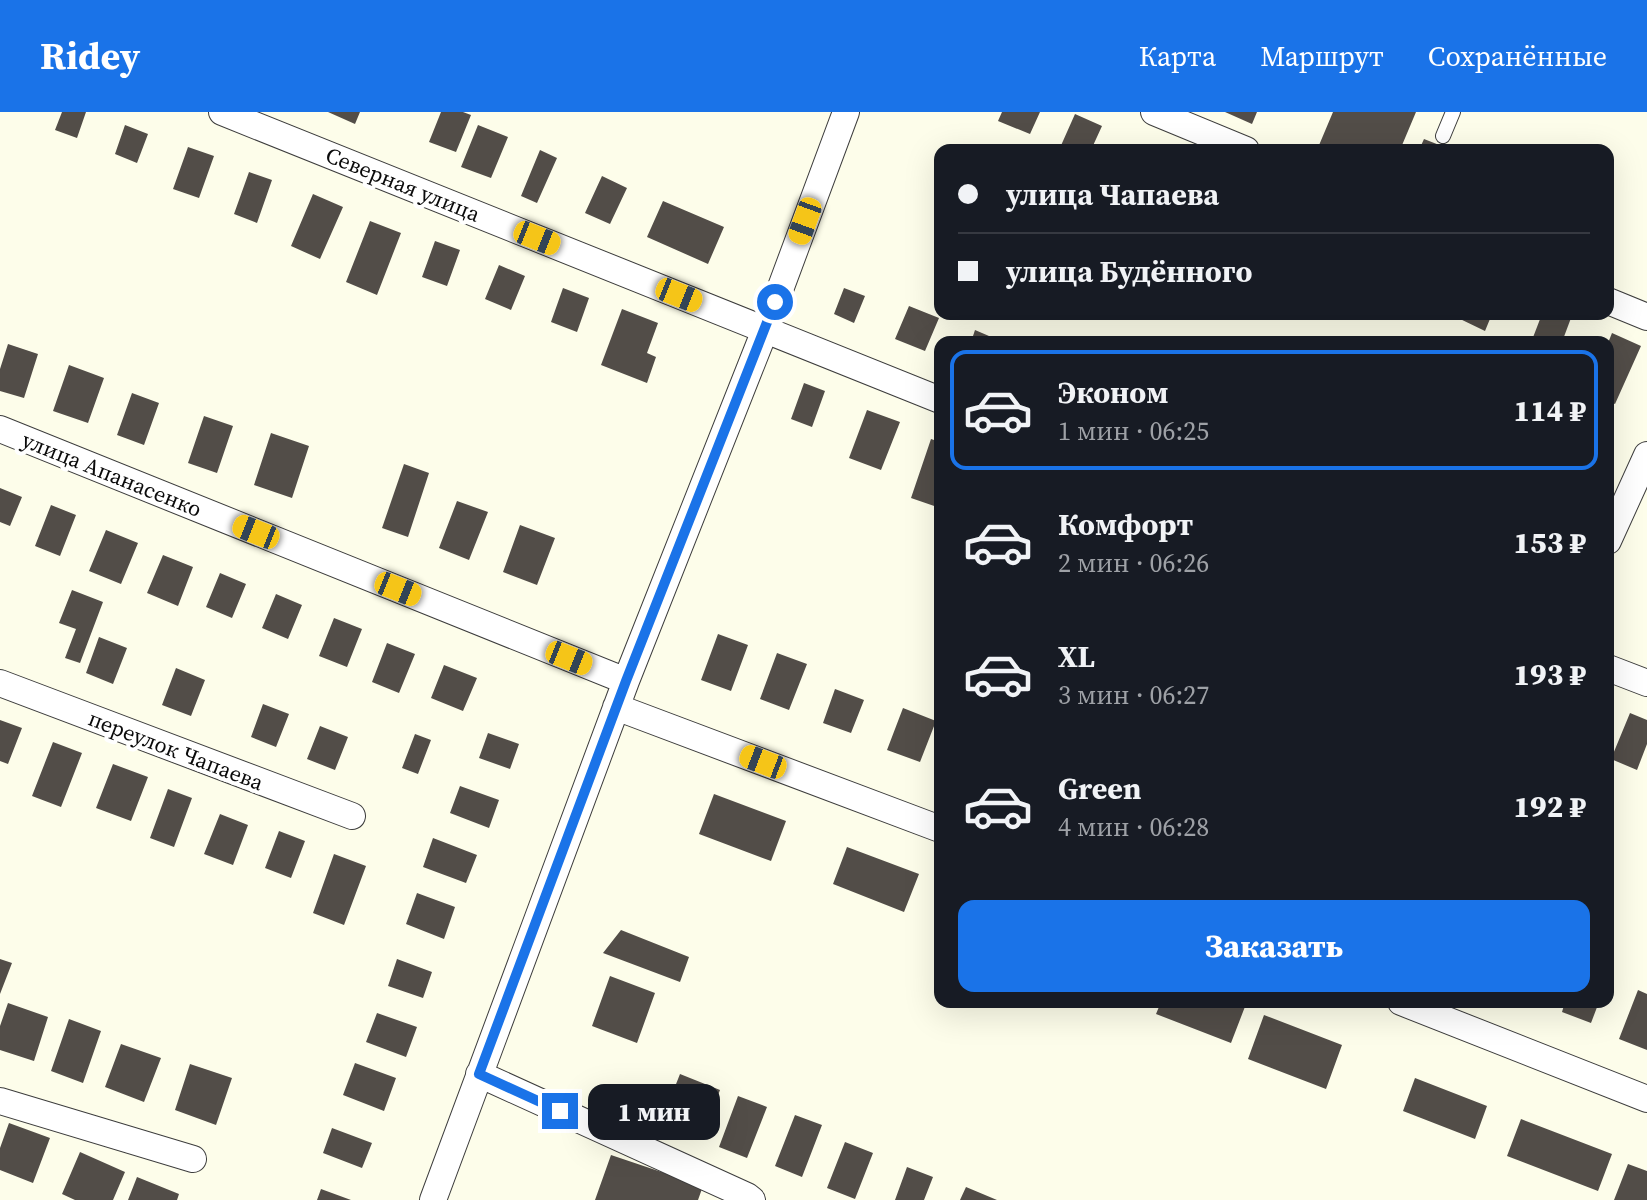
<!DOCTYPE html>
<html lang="ru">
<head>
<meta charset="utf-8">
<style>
	:root { --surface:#171b24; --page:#20242c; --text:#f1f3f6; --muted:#9ea1a6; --line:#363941; --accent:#1a73e8 }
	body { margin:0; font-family:"Source Serif 4",serif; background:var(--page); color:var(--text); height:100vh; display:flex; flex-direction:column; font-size:30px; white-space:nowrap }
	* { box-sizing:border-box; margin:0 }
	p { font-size:26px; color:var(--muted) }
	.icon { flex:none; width:44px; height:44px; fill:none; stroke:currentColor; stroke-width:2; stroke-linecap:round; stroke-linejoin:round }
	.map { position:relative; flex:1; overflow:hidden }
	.details { position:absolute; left:934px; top:224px; width:680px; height:672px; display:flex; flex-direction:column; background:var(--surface); border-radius:16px; box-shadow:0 8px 32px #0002 }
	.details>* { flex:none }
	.hud { position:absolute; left:934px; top:32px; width:680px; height:176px; border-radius:16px; box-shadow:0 8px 32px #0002; display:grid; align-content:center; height:176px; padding:0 24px; background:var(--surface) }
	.end { position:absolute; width:36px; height:36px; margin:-18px; border:10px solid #1a73e8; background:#fff; box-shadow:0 0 0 4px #fff }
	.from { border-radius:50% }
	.bubble { position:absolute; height:56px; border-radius:16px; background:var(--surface); box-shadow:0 8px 32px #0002; font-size:26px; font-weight:800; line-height:56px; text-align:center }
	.car { position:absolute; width:24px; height:48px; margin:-24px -12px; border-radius:10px; box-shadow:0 0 6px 2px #0007; background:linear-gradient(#f5c518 24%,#345 0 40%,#f5c518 0 76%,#345 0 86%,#f5c518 0) }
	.hud b { display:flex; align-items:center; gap:28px; height:76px; font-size:30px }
	.hud b+b { border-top:2px solid var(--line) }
	.hud i { width:20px; height:20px; background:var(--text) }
	ul { padding:14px 0 0; list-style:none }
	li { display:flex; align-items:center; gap:24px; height:120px; margin:0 16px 12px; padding:0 8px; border:4px solid transparent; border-radius:16px }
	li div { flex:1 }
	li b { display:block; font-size:30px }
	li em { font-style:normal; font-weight:800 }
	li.current { border-color:var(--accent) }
	li>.icon { width:72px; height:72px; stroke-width:1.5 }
	.primary-button { display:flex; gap:16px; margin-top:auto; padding:16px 24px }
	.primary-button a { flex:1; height:92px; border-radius:16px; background:var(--accent); color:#fff; font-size:32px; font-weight:800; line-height:92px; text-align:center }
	header { display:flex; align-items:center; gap:48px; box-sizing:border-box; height:112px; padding:0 40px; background:var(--accent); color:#fff }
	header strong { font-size:38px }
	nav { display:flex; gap:44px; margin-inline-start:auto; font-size:28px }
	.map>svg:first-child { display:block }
	.building { fill:#524d48 }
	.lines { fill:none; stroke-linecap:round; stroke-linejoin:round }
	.service-casing { stroke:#3d3d3d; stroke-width:16 }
	.minor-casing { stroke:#3d3d3d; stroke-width:28 }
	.service { stroke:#fff; stroke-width:14 }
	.minor { stroke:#fff; stroke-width:26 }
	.route { stroke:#1a73e8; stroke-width:10 }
	.labels { text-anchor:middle; stroke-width:8; stroke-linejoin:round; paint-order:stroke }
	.street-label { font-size:22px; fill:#0a0a0a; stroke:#fff }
</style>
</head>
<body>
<header>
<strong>Ridey</strong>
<nav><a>Карта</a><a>Маршрут</a><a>Сохранённые</a></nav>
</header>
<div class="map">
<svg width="1647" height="1088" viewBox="0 0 1647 1088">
	<rect width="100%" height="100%" fill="#fdfdea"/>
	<path class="building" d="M62 0H86L77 26 55 18Z
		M328 0H360L355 12Z
		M441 0H463L471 3 456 40 429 30Z
		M1002 0H1040L1030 22 998 9Z
		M1225 0H1257L1252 12Z
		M1333 0H1416L1400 38H1317Z
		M1075 2 1102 14 1091 38H1059Z
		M125 13 148 22 137 51 115 42Z
		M478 13 508 25 491 66 461 55Z
		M1424 27 1452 38H1419Z
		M188 35 214 44 199 86 173 77Z
		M540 38 557 46 537 91 521 84Z
		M249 60 272 68 257 111 234 102Z
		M602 64 627 76 610 112 585 101Z
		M313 82 343 95 320 147 291 134Z
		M663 89 724 115 708 152 647 125Z
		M370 109 401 121 377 183 346 170Z
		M435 129 460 138 447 174 422 165Z
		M499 153 525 164 511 198 485 187Z
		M563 176 589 186 577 220 551 210Z
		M844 176 865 184 854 211 834 202Z
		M909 194 939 206 925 239 895 227Z
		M622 197 658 211 647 241 656 245 647 271 601 253Z
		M1457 202H1492L1485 219 1456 205Z
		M1542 202H1560L1571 206 1562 230 1532 228Z
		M975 218 1003 230H971Z
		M1612 221 1641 234 1615 292 1608 289V231Z
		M8 232 38 242 24 286 0 279V257Z
		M69 253 104 266 88 311 53 299Z
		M804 271 825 279 812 315 791 307Z
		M132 281 159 291 144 333 117 323Z
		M867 298 900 310 881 358 849 346Z
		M204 304 233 314 217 361 188 351Z
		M271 321 309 334 292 386 254 373Z
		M931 327 940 330V396L911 386Z
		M404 352 429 361 408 425 382 416Z
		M0 376 22 385 10 414 0 410Z
		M457 389 488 400 469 448 439 436Z
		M51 393 76 403 60 444 35 434Z
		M520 413 555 426 537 473 503 460Z
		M106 418 138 431 121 472 89 459Z
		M163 443 193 455 178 494 147 481Z
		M220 461 246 472 232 506 206 495Z
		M72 478 103 490 80 551 65 546 76 517 59 511Z
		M276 482 302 493 288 527 262 516Z
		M334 506 362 517 347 555 319 544Z
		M718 522 748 533 731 579 701 568Z
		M99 525 127 536 113 572 86 561Z
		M387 531 415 542 399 581 372 570Z
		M777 541 807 552 789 598 760 587Z
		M444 553 477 566 463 599 431 586Z
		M176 556 205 568 191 604 162 593Z
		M835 577 864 588 851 621 823 611Z
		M263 592 289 602 276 635 251 625Z
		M903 596 936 609 920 650 887 638Z
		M1630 601 1647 608V632L1637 658 1611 647Z
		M0 608 22 616 8 652 0 649Z
		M320 614 348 625 335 658 307 647Z
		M488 621 519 632 510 657 479 646Z
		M415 622 431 628 418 662 402 656Z
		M53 630 82 641 61 695 32 684Z
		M113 652 148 665 131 709 96 696Z
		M460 674 499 688 489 716 450 701Z
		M168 677 192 686 174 735 150 726Z
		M714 682 786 709 771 749 699 722Z
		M220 702 248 713 233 753 204 742Z
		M279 719 305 729 291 766 265 756Z
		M433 726 477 743 466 771 423 755Z
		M847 735 919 762 904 800 833 772Z
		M334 742 366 754 344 813 313 801Z
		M417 781 455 795 444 827 406 812Z
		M621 818 689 845 680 870 603 841Z
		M0 847 12 851 0 882Z
		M397 847 432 860 423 886 388 874Z
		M610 864 655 881 637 931 592 914Z
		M1638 878 1647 882V938L1619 927Z
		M1161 890H1240L1246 892 1231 931 1156 902Z
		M1565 890H1599L1591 911 1562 900Z
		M8 891 48 905 34 949 0 938V914Z
		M377 901 417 915 406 945 366 930Z
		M1264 903 1342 933 1326 977 1248 947Z
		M69 907 101 919 83 971 51 959Z
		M121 932 161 946 144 990 105 975Z
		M355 951 396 966 384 999 343 983Z
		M190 952 232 966 216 1013 175 998Z
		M680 962 720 978 702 1026 661 1010Z
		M1415 966 1487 994 1475 1027 1403 999Z
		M738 984 767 995 747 1046 719 1035Z
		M795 1003 822 1013 802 1065 775 1054Z
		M1521 1007 1612 1042 1598 1079 1507 1044Z
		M9 1011 50 1026 33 1071 0 1058V1036Z
		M332 1016 372 1031 362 1056 323 1041Z
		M845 1030 873 1041 855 1087 827 1076Z
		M80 1040 125 1060 113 1088H75L62 1082Z
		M611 1043 703 1074 698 1088H595Z
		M1628 1052 1647 1059V1088H1614Z
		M907 1055 933 1065 924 1088H895Z
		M137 1065 179 1082 177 1088H128Z
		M966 1075 997 1088H960Z
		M321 1077 351 1088H317Z"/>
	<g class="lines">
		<defs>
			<path id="service" d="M1443 24 1453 0"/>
			<path id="minor" d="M222 0 940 288
				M1154 0 1246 38
				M1608 189 1647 205
				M0 317 626 569
				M1608 429 1647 343
				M1608 556 1647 571
				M0 571 352 704
				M616 595 940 717
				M1401 890 1647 987
				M479 962 747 1084 752 1088
				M0 989 193 1047
				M433 1088 626 569 765 218 846 0"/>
		</defs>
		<use href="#service" class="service-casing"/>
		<use href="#minor" class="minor-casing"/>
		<use href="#service" class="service"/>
		<use href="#minor" class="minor"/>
	</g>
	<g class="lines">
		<path class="route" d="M560 999 479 962 626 569 775 190"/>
	</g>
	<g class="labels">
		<g class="street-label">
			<text transform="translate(403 72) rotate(22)" y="8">Северная улица</text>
			<text transform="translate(112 362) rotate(22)" y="8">улица Апанасенко</text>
			<text transform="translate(176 638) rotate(21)" y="8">переулок Чапаева</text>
		</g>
	</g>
</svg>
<i class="end from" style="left:775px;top:190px"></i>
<i class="end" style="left:560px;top:999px"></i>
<div class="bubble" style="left:588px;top:972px;width:132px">1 мин</div>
<i class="car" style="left:805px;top:109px;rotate:200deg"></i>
<i class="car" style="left:537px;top:126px;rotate:112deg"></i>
<i class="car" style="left:679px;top:183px;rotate:112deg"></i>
<i class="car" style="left:256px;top:420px;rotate:292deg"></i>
<i class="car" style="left:398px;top:477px;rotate:112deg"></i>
<i class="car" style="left:569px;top:546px;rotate:112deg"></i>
<i class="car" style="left:763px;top:650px;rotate:291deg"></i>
<div class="hud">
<b><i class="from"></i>улица Чапаева</b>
<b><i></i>улица Будённого</b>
</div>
<section class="details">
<ul>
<li class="current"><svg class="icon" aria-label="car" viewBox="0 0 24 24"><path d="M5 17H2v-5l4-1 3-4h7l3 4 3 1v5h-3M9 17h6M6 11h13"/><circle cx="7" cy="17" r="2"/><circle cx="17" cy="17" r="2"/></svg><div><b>Эконом</b><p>1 мин · 06:25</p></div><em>114 ₽</em></li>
<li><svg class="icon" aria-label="car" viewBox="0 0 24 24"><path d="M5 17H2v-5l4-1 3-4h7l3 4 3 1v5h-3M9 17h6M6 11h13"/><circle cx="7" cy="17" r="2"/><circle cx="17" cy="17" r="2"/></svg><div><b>Комфорт</b><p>2 мин · 06:26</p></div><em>153 ₽</em></li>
<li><svg class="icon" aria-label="car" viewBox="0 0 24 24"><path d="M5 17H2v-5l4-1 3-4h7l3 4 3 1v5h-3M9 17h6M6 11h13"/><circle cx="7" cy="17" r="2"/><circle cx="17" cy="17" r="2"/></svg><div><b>XL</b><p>3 мин · 06:27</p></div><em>193 ₽</em></li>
<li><svg class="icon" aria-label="car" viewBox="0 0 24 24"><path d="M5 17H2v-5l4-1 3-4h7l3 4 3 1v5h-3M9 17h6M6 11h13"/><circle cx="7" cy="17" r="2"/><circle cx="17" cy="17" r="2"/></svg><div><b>Green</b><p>4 мин · 06:28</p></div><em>192 ₽</em></li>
</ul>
<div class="primary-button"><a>Заказать</a></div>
</section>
</div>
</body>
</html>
